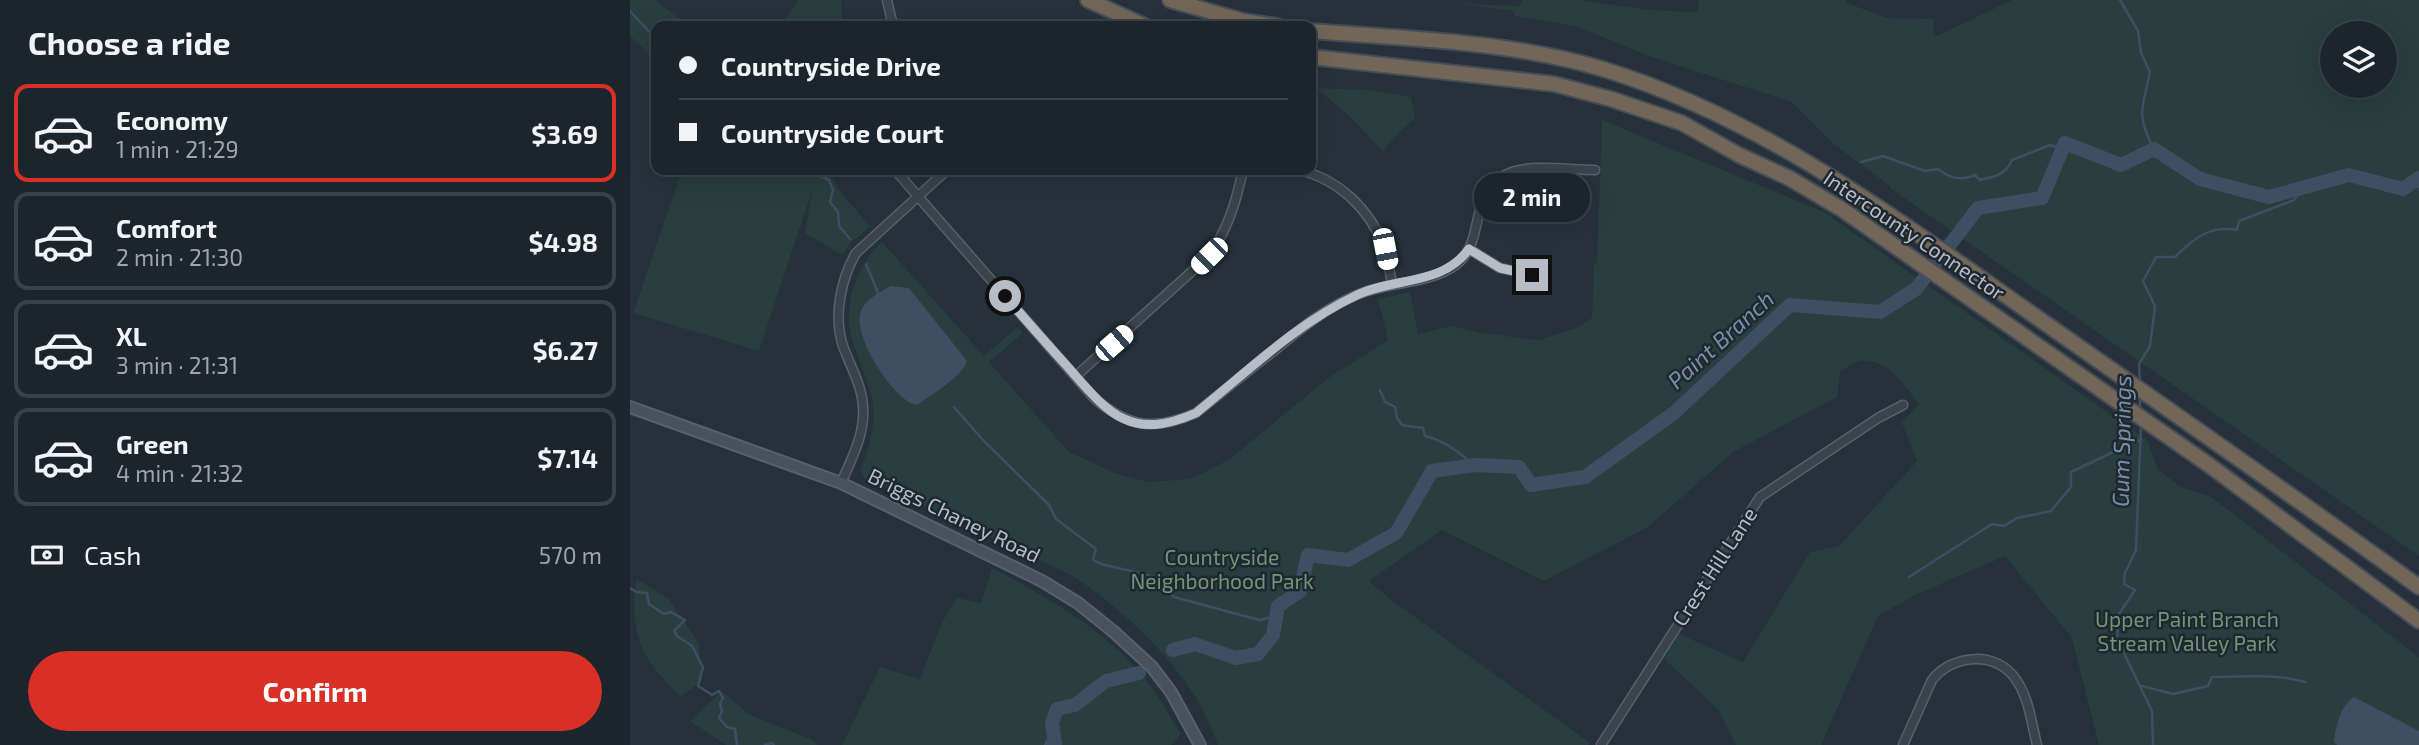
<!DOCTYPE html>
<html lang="en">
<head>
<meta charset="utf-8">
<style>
	:root { --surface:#1c252d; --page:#293139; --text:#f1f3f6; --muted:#a0a5aa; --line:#3a4249; --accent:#d93025 }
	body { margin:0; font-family:"Exo 2",sans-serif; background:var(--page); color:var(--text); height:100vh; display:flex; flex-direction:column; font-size:26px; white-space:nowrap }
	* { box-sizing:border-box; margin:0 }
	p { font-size:23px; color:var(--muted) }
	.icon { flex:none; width:38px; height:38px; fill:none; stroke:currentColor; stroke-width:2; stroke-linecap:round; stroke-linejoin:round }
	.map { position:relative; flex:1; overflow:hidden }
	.sheet { display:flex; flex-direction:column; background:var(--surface); width:630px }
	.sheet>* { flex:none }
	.banner { position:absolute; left:21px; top:21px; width:665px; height:154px; border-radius:14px; box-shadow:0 7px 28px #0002,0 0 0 2px var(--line); display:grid; align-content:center; height:154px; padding:0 28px; background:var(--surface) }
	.controls { position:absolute; left:1690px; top:21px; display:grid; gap:14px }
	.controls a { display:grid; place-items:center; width:77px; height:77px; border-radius:50%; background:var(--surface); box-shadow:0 7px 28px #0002,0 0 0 2px var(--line); font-size:35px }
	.end { position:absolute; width:32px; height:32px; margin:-16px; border:9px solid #b6bdc7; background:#111; box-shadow:0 0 0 4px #111 }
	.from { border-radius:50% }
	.bubble { position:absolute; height:49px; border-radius:24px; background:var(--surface); box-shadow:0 7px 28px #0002,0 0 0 2px var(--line); font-size:23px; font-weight:700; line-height:49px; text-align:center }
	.car { position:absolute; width:21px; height:42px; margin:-21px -10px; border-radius:9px; box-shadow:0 0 5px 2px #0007; background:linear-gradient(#fff 24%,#345 0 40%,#fff 0 76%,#345 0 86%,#fff 0) }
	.banner b { display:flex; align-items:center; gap:24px; height:66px; font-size:26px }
	.banner b+b { border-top:2px solid var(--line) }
	.banner i { width:18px; height:18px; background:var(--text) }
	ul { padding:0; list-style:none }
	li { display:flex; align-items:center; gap:21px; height:98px; margin:0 14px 10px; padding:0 14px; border:4px solid var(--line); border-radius:14px }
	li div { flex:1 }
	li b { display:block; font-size:26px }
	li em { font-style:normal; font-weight:700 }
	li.current { border-color:var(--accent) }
	li>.icon { width:63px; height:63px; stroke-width:1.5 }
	h2 { padding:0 28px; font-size:32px; line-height:84px }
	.pay { display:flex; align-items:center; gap:18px; height:77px; padding:0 28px; font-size:26px }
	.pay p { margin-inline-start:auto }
	.button { display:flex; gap:14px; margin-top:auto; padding:14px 28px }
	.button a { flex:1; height:80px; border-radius:42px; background:var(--accent); color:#fff; font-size:28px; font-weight:700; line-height:80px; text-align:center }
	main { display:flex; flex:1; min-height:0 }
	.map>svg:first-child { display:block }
	.green { fill:#293e3e; fill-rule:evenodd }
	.water { fill:#3d4f63 }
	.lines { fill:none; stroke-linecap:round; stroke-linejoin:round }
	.stream { stroke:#3d4f63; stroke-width:2.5 }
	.river { stroke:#3d4f63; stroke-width:14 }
	.street-casing { stroke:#58606a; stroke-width:11 }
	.secondary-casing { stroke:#58606a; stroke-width:14 }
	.highway-casing { stroke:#454d57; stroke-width:18 }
	.street { stroke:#3a424c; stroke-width:8 }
	.secondary { stroke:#48525f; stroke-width:10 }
	.highway { stroke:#716658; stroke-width:14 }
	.route { stroke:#b6bdc7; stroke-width:9 }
	.labels { text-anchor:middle; stroke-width:5; stroke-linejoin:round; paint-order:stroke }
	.street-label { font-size:21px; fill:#b6bdc7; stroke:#1f2731 }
	.park-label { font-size:21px; fill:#6f9676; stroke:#1f2731 }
	.water-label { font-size:23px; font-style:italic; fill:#7990a8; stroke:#1f2731 }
</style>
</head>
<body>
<main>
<section class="sheet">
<h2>Choose a ride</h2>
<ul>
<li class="current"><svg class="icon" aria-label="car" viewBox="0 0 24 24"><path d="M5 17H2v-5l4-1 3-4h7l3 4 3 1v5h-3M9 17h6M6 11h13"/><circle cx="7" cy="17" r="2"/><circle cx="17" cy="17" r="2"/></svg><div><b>Economy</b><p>1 min · 21:29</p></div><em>$3.69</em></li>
<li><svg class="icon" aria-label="car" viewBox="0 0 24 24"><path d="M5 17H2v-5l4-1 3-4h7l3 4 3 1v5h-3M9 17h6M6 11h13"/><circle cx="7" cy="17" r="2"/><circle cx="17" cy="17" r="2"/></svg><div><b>Comfort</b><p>2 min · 21:30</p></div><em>$4.98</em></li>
<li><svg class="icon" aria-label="car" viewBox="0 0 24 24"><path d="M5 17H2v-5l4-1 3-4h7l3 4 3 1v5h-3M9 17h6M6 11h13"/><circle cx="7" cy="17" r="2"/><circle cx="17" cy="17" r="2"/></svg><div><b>XL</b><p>3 min · 21:31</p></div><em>$6.27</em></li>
<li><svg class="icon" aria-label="car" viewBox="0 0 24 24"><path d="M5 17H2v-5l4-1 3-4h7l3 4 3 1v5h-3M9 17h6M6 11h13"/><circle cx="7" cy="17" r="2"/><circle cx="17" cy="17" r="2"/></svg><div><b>Green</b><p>4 min · 21:32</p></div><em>$7.14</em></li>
</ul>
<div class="pay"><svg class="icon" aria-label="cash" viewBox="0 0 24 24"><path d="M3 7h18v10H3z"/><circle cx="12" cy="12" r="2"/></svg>Cash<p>570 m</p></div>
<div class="button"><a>Confirm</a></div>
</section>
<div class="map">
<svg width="1789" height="745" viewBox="0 0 1789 745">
	<rect width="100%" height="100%" fill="#26313c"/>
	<path class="green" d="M0 0H26L58 26H26V60L0 36Z
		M168 0H211L212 26H146L153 23Z
		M893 0H950L1019 10 1067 12 1069 0H1216L1217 3 1257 18 1304 19 1303 35 1307 36 1382 0H1789V556L1260 188V186L1205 145 1162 102 1019 56 946 26 883 16 885 12 878 10 830 4 889 6ZM1703 33H1755V86H1703Z
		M686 88 740 90 781 97 785 118 763 138 753 151 717 114Z
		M972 120 1194 212 1518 441 1528 470 1551 487 1580 496 1789 657V745H1469L1442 638 1375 556 1285 595 1248 616 1191 745H1106L1088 709 1034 659 1049 634 1113 662 1180 552 1209 546 1287 461 1272 423 1289 404C1276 387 1256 357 1231 361 1224 362 1216 368 1210 372L1207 397 1103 452 1018 527 914 581 812 530 739 581 760 599 960 743 958 745H588C582 730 576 715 568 701 541 655 484 601 439 574L234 478 230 471C238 450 245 430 243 407 241 382 227 360 221 335 212 303 229 263 252 242L354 356 388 327 393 333 359 362 439 452 485 473 518 482 561 479 600 459 698 378 758 340 748 299 780 292 788 334 821 326 851 333 909 340 946 328 962 318 964 264 967 263Z
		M52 170H197L213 195 240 226 221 243 212 255 175 233 182 191 129 351 3 313Z
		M362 568C418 597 475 630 515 679 529 695 539 716 551 734L541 745H212L250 667 290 679 312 622 327 598 351 603Z
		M6 579 38 598 69 644 72 680 51 697C11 658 0 639 6 579Z
		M92 691 120 715 183 740 187 745H96L60 721Z"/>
	<path class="water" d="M261 286 279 288 337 361C333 376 301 395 287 405 264 402 221 334 231 311 235 300 251 291 261 286Z
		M1724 697 1789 731V745H1707L1704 742C1706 726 1710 706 1724 697Z"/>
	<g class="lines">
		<path class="stream" d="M1490 0 1508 31 1511 53 1520 72C1513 108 1505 114 1524 149
			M0 11 26 39
			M1231 162 1253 156 1295 171 1308 169C1319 178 1332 181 1345 175L1350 180C1367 176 1375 175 1382 160L1420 145 1433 149
			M187 170 190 176 199 180 203 190 200 202 208 212 209 226 220 239
			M1789 184V190
			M236 264 248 293
			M1510 383 1509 364 1520 346 1525 306 1513 281 1526 257H1545C1564 238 1580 225 1607 230L1609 221 1664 200 1673 187
			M750 390 755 402 765 407 767 418 772 425 793 428 795 436C814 440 829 453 845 465
			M1510 397V411
			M324 407 353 440 419 505 426 519 466 549 463 560 471 564 522 576 544 597 629 620 646 616
			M1511 425 1506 550 1495 573 1494 584 1505 590 1489 614 1487 639 1522 711 1523 745
			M1279 577 1362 524 1374 526 1387 518 1421 511 1441 487V472L1511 439
			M0 588 6 592 17 593 19 604 34 614 41 612 55 620 44 631 47 636 62 646 73 667 68 686 82 695 89 691 93 698 90 704 92 711 89 718 97 727 105 729 107 745
			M1512 686 1543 694 1578 686 1582 677C1614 677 1643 673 1675 682
			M135 745 142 743 144 745"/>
		<path class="river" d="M543 650 565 644 606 658 628 654 643 635 648 606 670 591 678 555 718 560 766 533 802 471 845 465 889 467 901 485 955 477 1044 413 1160 305 1250 312 1286 289 1348 208 1412 198 1435 143 1491 165 1524 149 1570 179 1639 197 1719 175 1773 189 1789 178
			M421 745 425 743 422 723 427 709 445 705 476 681 509 673"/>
		<defs>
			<path id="street" d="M257 0 263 26
				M265 170 464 398C499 428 524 431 566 413 592 392 618 371 645 350 671 328 697 307 729 294 758 282 794 284 821 268 862 244 831 188 885 171 906 165 941 170 965 170
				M669 170C708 179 740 209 754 247 758 259 760 272 762 284
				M839 249 870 268 902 275
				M446 376 579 256C598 229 606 202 613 170
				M211 483C222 458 235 434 233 407 232 385 220 366 213 346 203 316 211 279 226 253L317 170
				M971 745 1130 497 1248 418 1273 405
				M1273 745 1302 680C1322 654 1368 650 1387 681 1399 699 1402 725 1407 745"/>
			<path id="secondary" d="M0 407 211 483 412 581 448 603 484 632 522 667 541 692 570 745"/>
			<path id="highway" d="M458 0 515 26
				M540 0 613 21 647 26
				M681 31C779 39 881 41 976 70 1136 120 1269 221 1405 316 1533 406 1662 495 1789 587
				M681 57 924 84 981 99 1052 123 1109 155 1159 178 1213 210 1579 465 1789 621"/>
		</defs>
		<use href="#street" class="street-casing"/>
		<use href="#secondary" class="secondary-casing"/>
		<use href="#highway" class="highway-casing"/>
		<use href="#street" class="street"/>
		<use href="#secondary" class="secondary"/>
		<use href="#highway" class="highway"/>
	</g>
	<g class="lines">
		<path class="route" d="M375 296C396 320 416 343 437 366 478 413 500 442 566 413 617 372 667 323 727 295 765 277 812 286 839 249L870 268 902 275"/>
	</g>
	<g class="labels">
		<g class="street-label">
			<text transform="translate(1284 236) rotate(34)" y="7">Intercounty Connector</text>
			<text transform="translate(324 516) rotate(26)" y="7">Briggs Chaney Road</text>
			<text transform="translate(1085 567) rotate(-57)" y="7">Crest Hill Lane</text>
		</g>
		<g class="park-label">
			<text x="592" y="565">Countryside<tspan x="592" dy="24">Neighborhood Park</tspan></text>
			<text x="1557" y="627">Upper Paint Branch<tspan x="1557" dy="24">Stream Valley Park</tspan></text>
		</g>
		<g class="water-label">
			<text transform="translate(1091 340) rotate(-42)" y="8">Paint Branch</text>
			<text transform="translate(1492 441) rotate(-89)" y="8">Gum Springs</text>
		</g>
	</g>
</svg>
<div class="controls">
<a><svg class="icon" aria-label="layers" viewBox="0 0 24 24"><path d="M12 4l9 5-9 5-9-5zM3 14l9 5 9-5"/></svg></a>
</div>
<i class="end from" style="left:375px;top:296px"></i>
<i class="end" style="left:902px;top:275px"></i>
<div class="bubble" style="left:844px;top:173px;width:116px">2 min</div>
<i class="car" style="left:755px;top:249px;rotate:169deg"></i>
<i class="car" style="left:579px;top:256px;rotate:225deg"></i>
<i class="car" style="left:484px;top:343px;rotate:49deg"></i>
<div class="banner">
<b><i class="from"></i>Countryside Drive</b>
<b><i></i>Countryside Court</b>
</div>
</div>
</main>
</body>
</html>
